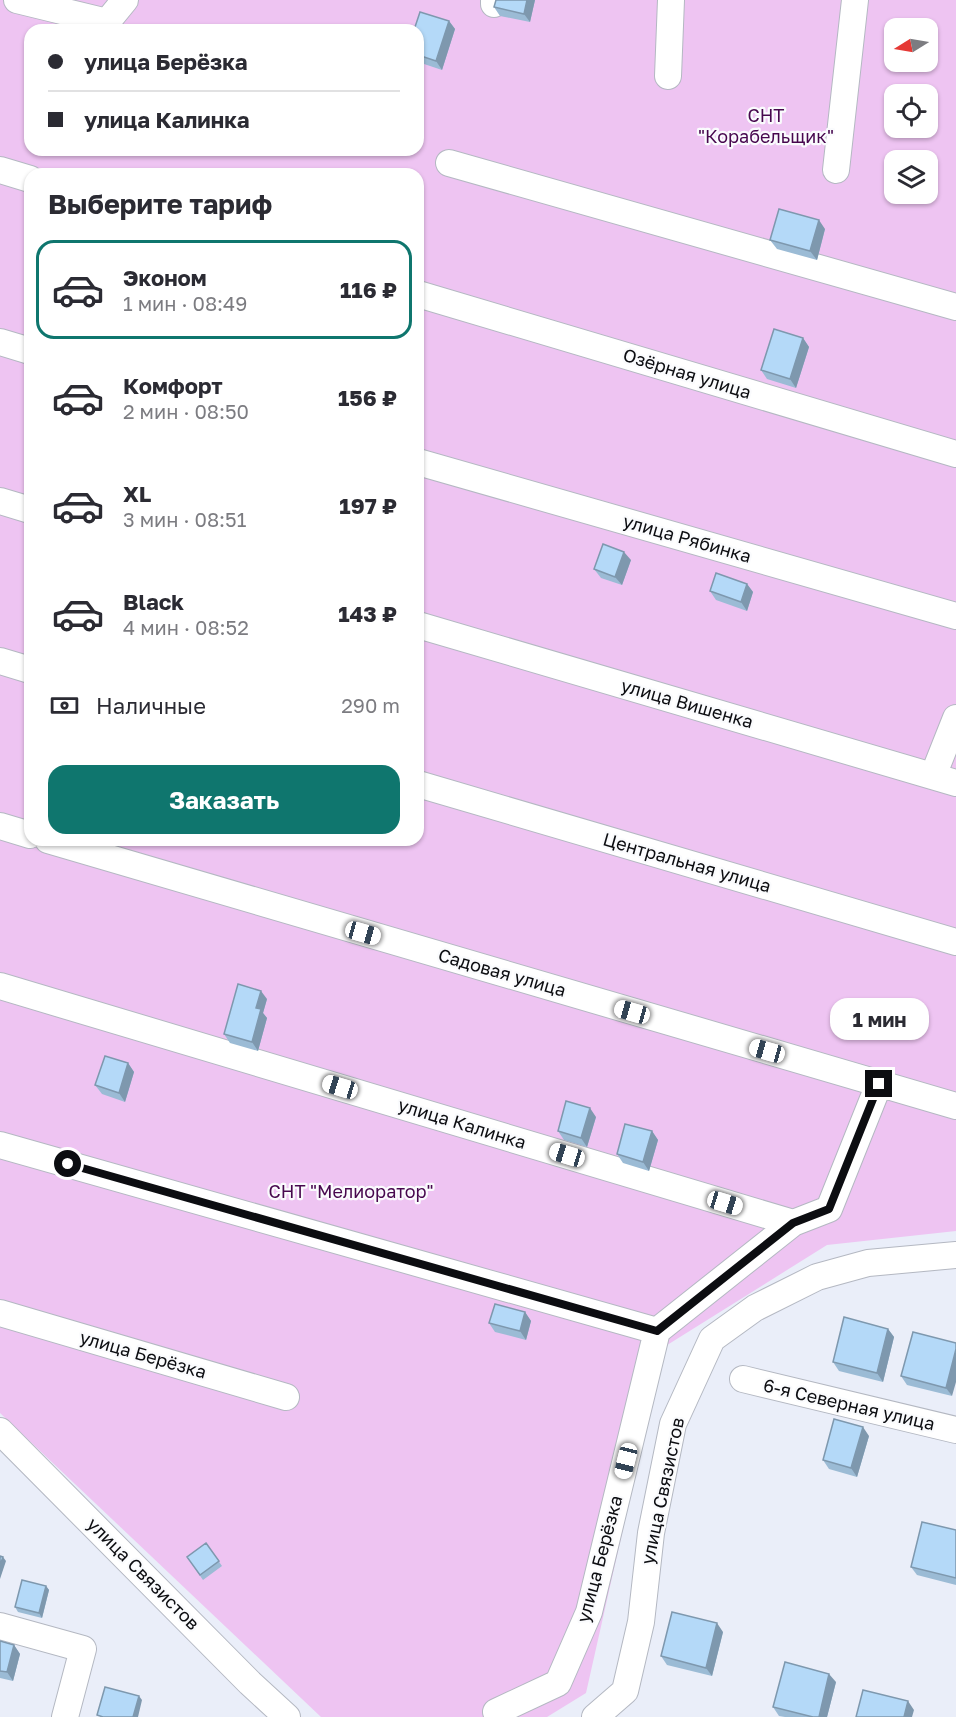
<!DOCTYPE html>
<html lang="ru">
<head>
<meta charset="utf-8">
<style>
	:root { --surface:#fff; --page:#f7f7f7; --text:#2b2b33; --muted:#7c7c81; --line:#e1e1e2; --accent:#0f766e }
	body { margin:0; font-family:"Golos Text",sans-serif; background:var(--page); color:var(--text); height:100vh; display:flex; flex-direction:column; font-size:22px; white-space:nowrap }
	* { box-sizing:border-box; margin:0 }
	p { font-size:20px; color:var(--muted) }
	.icon { flex:none; width:33px; height:33px; fill:none; stroke:currentColor; stroke-width:2; stroke-linecap:round; stroke-linejoin:round }
	.map { position:relative; flex:1; overflow:hidden }
	.sheet { position:absolute; left:24px; top:168px; width:400px; height:678px; display:flex; flex-direction:column; background:var(--surface); border-radius:18px; box-shadow:0 2px 4px #0004 }
	.sheet>* { flex:none }
	.top-card { position:absolute; left:24px; top:24px; width:400px; height:132px; border-radius:18px; box-shadow:0 2px 4px #0004; display:grid; align-content:center; height:132px; padding:0 24px; background:var(--surface) }
	.needle { width:39px; rotate:259deg }
	.fabs { position:absolute; left:884px; top:18px; display:grid; gap:12px }
	.fabs a { display:grid; place-items:center; width:54px; height:54px; border-radius:12px; background:var(--surface); box-shadow:0 2px 4px #0004; font-size:30px }
	.end { position:absolute; width:27px; height:27px; margin:-14px; border:8px solid #0c0d11; background:#fff; box-shadow:0 0 0 3px #fff }
	.from { border-radius:50% }
	.bubble { position:absolute; height:42px; border-radius:18px; background:var(--surface); box-shadow:0 2px 4px #0004; font-size:20px; font-weight:700; line-height:42px; text-align:center }
	.car { position:absolute; width:18px; height:36px; margin:-18px -9px; border-radius:8px; box-shadow:0 0 4px 2px #0007; background:linear-gradient(#fff 24%,#345 0 40%,#fff 0 76%,#345 0 86%,#fff 0) }
	.top-card b { display:flex; align-items:center; gap:21px; height:57px; font-size:22px }
	.top-card b+b { border-top:2px solid var(--line) }
	.top-card i { width:15px; height:15px; background:var(--text) }
	ul { padding:0; list-style:none }
	li { display:flex; align-items:center; gap:18px; height:99px; margin:0 12px 9px; padding:0 12px; border:3px solid transparent; border-radius:18px }
	li div { flex:1 }
	li b { display:block; font-size:22px }
	li em { font-style:normal; font-weight:700 }
	li.on { border-color:var(--accent) }
	li>.icon { width:54px; height:54px; stroke-width:1.5 }
	h2 { padding:0 24px; font-size:27px; line-height:72px }
	.pay { display:flex; align-items:center; gap:15px; height:66px; padding:0 24px; font-size:22px }
	.pay p { margin-inline-start:auto }
	.primary-button { display:flex; gap:12px; margin-top:auto; padding:12px 24px }
	.primary-button a { flex:1; height:69px; border-radius:18px; background:var(--accent); color:#fff; font-size:24px; font-weight:700; line-height:69px; text-align:center }
	.map>svg:first-child { display:block }
	.green { fill:#eec4f2; fill-rule:evenodd }
	.lines { fill:none; stroke-linecap:round; stroke-linejoin:round }
	.minor-casing { stroke:#b4b8c2; stroke-width:28 }
	.minor { stroke:#fff; stroke-width:26 }
	.wall { fill:#9bbbd5 }
	.shaded-wall { fill:#7e98ae }
	.building { fill:#b4d9f8; stroke:#7e98ae; stroke-width:1.5 }
	.route { stroke:#0c0d11; stroke-width:8 }
	.labels { text-anchor:middle; stroke-width:4.5; stroke-linejoin:round; paint-order:stroke }
	.park-label { font-size:18px; fill:#47074e; stroke:#fafbfd }
	.street-label { font-size:18px; fill:#0c0d11; stroke:#fafbfd }
</style>
</head>
<body>
<div class="map">
<svg width="956" height="1717" viewBox="0 0 956 1717">
	<rect width="100%" height="100%" fill="#eaeef9"/>
	<path class="green" d="M0 0H956V1231L827 1245 664 1347 586 1693 547 1717H321L0 1413ZM894 28H927V62H894ZM30 30H418V150H30ZM894 94H927V128H894ZM894 160H927V194H894ZM30 174H418V840H30Z"/>
	<g class="lines">
		<defs>
			<path id="minor" d="M17 0 107 22 125 0
				M494 0V4
				M668 76 671 0
				M449 163 956 307
				M0 170 30 179
				M836 170 855 0
				M418 294 956 454
				M0 342 30 351
				M418 462 956 616
				M0 501 30 510
				M418 625 956 783
				M0 661 30 670
				M933 776 956 718
				M418 784 956 942
				M0 826 30 835
				M48 840 956 1106
				M0 986 793 1223 829 1209 879 1084
				M0 1145 657 1331 793 1223
				M0 1313 286 1397
				M743 1379 956 1430
				M0 1431 250 1683 287 1717
				M0 1626 83 1649 65 1717
				M496 1712 558 1683 589 1612 657 1331
				M595 1717 625 1691 641 1622 651 1533 673 1424 712 1339 755 1308 817 1277 868 1263 956 1255"/>
		</defs>
		<use href="#minor" class="minor-casing"/>
		<use href="#minor" class="minor"/>
	</g>
	<path class="wall" d="M496 0H535L530 22 500 16 494 7Z
		M449 21 455 29 442 70 418 62V30Z
		M825 229 817 260 777 249 770 240Z
		M803 338 809 347 796 388 767 379 761 370Z
		M631 560 622 585 601 578 594 569Z
		M747 584 753 592 747 611 716 600 710 591Z
		M267 999 263 1013 267 1018 258 1051 230 1043 224 1034Z
		M128 1063 134 1072 125 1102 102 1094 95 1085Z
		M596 1117 587 1147 564 1140 558 1131Z
		M652 1131 658 1140 649 1171 623 1163 617 1154Z
		M525 1312 531 1321 526 1340 495 1332 489 1323Z
		M888 1329 894 1337 883 1382 839 1371 833 1362Z
		M913 1332 952 1396 907 1385 901 1376Z
		M869 1436 857 1477 829 1469 823 1460Z
		M956 1530V1585L917 1575 911 1567Z
		M206 1543 222 1566 203 1580 187 1557Z
		M46 1586 49 1590 42 1618 18 1612 15 1607Z
		M723 1632 712 1676 667 1665 661 1656Z
		M0 1641 14 1645 20 1654 13 1681 0 1678Z
		M836 1682 827 1717H785L779 1716 773 1707Z"/>
	<path class="shaded-wall" d="M527 0H535L530 22 524 14Z
		M449 21 455 29 442 70 436 61Z
		M819 220 825 229 817 260 810 251Z
		M803 338 809 347 796 388 790 379Z
		M624 552 631 560 622 585 615 577Z
		M747 584 753 592 747 611 741 602Z
		M261 991 267 999 263 1013 267 1018 258 1051 252 1042 256 1008Z
		M128 1063 134 1072 125 1102 119 1093Z
		M590 1108 596 1117 587 1147 581 1138Z
		M652 1131 658 1140 649 1171 643 1162Z
		M525 1312 531 1321 526 1340 520 1331Z
		M888 1329 894 1337 883 1382 877 1373Z
		M956 1349V1382L952 1396 946 1388Z
		M863 1427 869 1436 857 1477 851 1468Z
		M3 1557 6 1561 0 1579V1565Z
		M46 1586 49 1590 42 1618 39 1613Z
		M717 1623 723 1632 712 1676 706 1668Z
		M14 1645 20 1654 13 1681 7 1672Z
		M829 1674 836 1682 827 1717H819Z
		M139 1696 142 1700 138 1717H133Z
		M908 1701 914 1710 912 1717H904Z"/>
	<path class="building" d="M496 0H527L524 14 494 7Z
		M420 12 449 21 436 61 418 55V30H414Z
		M779 209 819 220 810 251 770 240Z
		M774 329 803 338 790 379 761 370Z
		M603 544 624 552 615 577 594 569Z
		M716 573 747 584 741 602 710 591Z
		M238 984 261 991 256 1008 261 1009 252 1042 224 1034Z
		M105 1056 128 1063 119 1093 95 1085Z
		M566 1101 590 1108 581 1138 558 1131Z
		M625 1124 652 1131 643 1162 617 1154Z
		M495 1304 525 1312 520 1331 489 1323Z
		M844 1317 888 1329 877 1373 833 1362Z
		M913 1332 956 1343V1349L946 1388 901 1376Z
		M834 1419 863 1427 851 1468 823 1460Z
		M922 1522 956 1530V1578L911 1567Z
		M206 1543 219 1561 200 1575 187 1557Z
		M0 1556 3 1557 0 1565Z
		M22 1580 46 1586 39 1613 15 1607Z
		M672 1612 717 1623 706 1668 661 1656Z
		M0 1641 14 1645 7 1672 0 1671Z
		M785 1662 829 1674 819 1717H813L773 1707Z
		M105 1687 139 1696 133 1717H103L97 1715Z
		M863 1690 908 1701 904 1717H856Z"/>
	<g class="lines">
		<path class="route" d="M68 1164 657 1331 793 1223 829 1209 879 1084"/>
	</g>
	<g class="labels">
		<g class="park-label">
			<text x="766" y="122">СНТ<tspan x="766" dy="21">"Корабельщик"</tspan></text>
			<text x="351" y="1198">СНТ "Мелиоратор"</text>
		</g>
		<g class="street-label">
			<text transform="translate(687 374) rotate(17)" y="6">Озёрная улица</text>
			<text transform="translate(687 539) rotate(16)" y="6">улица Рябинка</text>
			<text transform="translate(687 704) rotate(16)" y="6">улица Вишенка</text>
			<text transform="translate(687 863) rotate(16)" y="6">Центральная улица</text>
			<text transform="translate(502 973) rotate(16)" y="6">Садовая улица</text>
			<text transform="translate(462 1124) rotate(17)" y="6">улица Калинка</text>
			<text transform="translate(143 1355) rotate(16)" y="6">улица Берёзка</text>
			<text transform="translate(849 1405) rotate(13)" y="6">6-я Северная улица</text>
			<text transform="translate(663 1491) rotate(-78)" y="6">улица Связистов</text>
			<text transform="translate(600 1559) rotate(-75)" y="6">улица Берёзка</text>
			<text transform="translate(143 1574) rotate(45)" y="6">улица Связистов</text>
		</g>
	</g>
</svg>
<div class="fabs">
<a><svg class="needle" viewBox="-14 -14 28 28"><path d="M0-13l5 13h-10z" fill="#e53935"/><path d="M0 13l5-13h-10z" fill="#7c7c81"/></svg></a>
<a><svg class="icon" aria-label="locate" viewBox="0 0 24 24"><circle cx="12" cy="12" r="6"/><path d="M12 2v4M12 18v4M2 12h4M18 12h4"/></svg></a>
<a><svg class="icon" aria-label="layers" viewBox="0 0 24 24"><path d="M12 4l9 5-9 5-9-5zM3 14l9 5 9-5"/></svg></a>
</div>
<i class="end from" style="left:68px;top:1164px"></i>
<i class="end" style="left:879px;top:1084px"></i>
<div class="bubble" style="left:830px;top:998px;width:99px">1 мин</div>
<i class="car" style="left:363px;top:933px;rotate:106deg"></i>
<i class="car" style="left:632px;top:1012px;rotate:286deg"></i>
<i class="car" style="left:767px;top:1051px;rotate:286deg"></i>
<i class="car" style="left:340px;top:1087px;rotate:287deg"></i>
<i class="car" style="left:567px;top:1155px;rotate:287deg"></i>
<i class="car" style="left:725px;top:1203px;rotate:107deg"></i>
<i class="car" style="left:626px;top:1461px;rotate:194deg"></i>
<div class="top-card">
<b><i class="from"></i>улица Берёзка</b>
<b><i></i>улица Калинка</b>
</div>
<section class="sheet">
<h2>Выберите тариф</h2>
<ul>
<li class="on"><svg class="icon" aria-label="car" viewBox="0 0 24 24"><path d="M5 17H2v-5l4-1 3-4h7l3 4 3 1v5h-3M9 17h6M6 11h13"/><circle cx="7" cy="17" r="2"/><circle cx="17" cy="17" r="2"/></svg><div><b>Эконом</b><p>1 мин · 08:49</p></div><em>116 ₽</em></li>
<li><svg class="icon" aria-label="car" viewBox="0 0 24 24"><path d="M5 17H2v-5l4-1 3-4h7l3 4 3 1v5h-3M9 17h6M6 11h13"/><circle cx="7" cy="17" r="2"/><circle cx="17" cy="17" r="2"/></svg><div><b>Комфорт</b><p>2 мин · 08:50</p></div><em>156 ₽</em></li>
<li><svg class="icon" aria-label="car" viewBox="0 0 24 24"><path d="M5 17H2v-5l4-1 3-4h7l3 4 3 1v5h-3M9 17h6M6 11h13"/><circle cx="7" cy="17" r="2"/><circle cx="17" cy="17" r="2"/></svg><div><b>XL</b><p>3 мин · 08:51</p></div><em>197 ₽</em></li>
<li><svg class="icon" aria-label="car" viewBox="0 0 24 24"><path d="M5 17H2v-5l4-1 3-4h7l3 4 3 1v5h-3M9 17h6M6 11h13"/><circle cx="7" cy="17" r="2"/><circle cx="17" cy="17" r="2"/></svg><div><b>Black</b><p>4 мин · 08:52</p></div><em>143 ₽</em></li>
</ul>
<div class="pay"><svg class="icon" aria-label="cash" viewBox="0 0 24 24"><path d="M3 7h18v10H3z"/><circle cx="12" cy="12" r="2"/></svg>Наличные<p>290 m</p></div>
<div class="primary-button"><a>Заказать</a></div>
</section>
</div>
</body>
</html>
